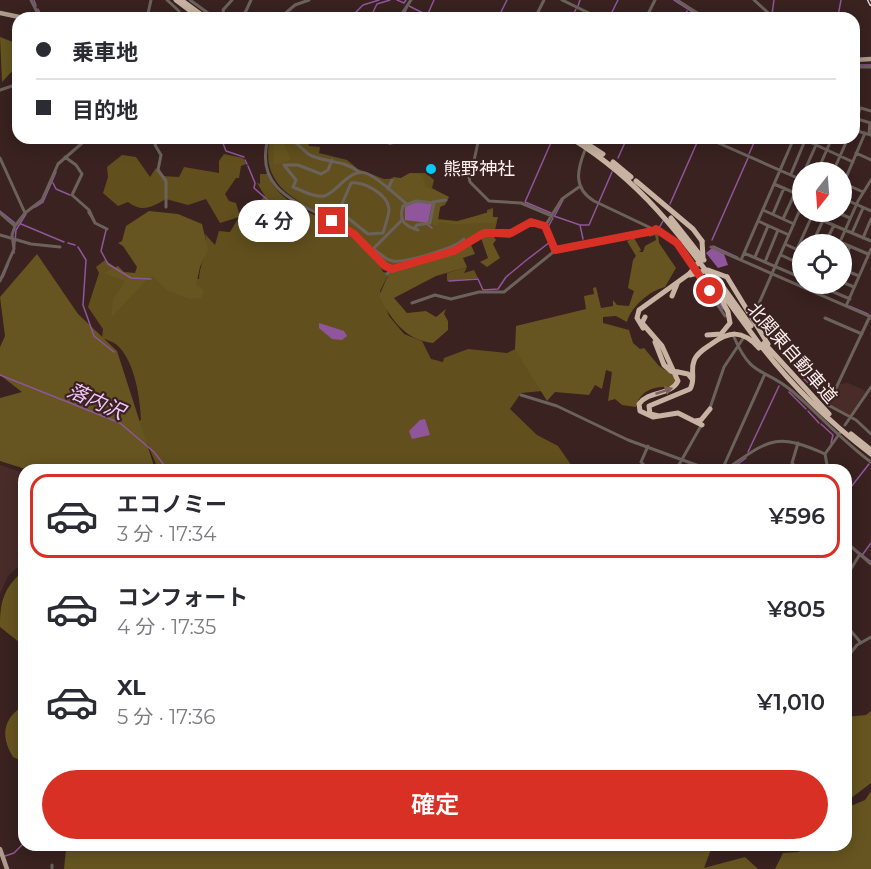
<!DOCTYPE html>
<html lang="ja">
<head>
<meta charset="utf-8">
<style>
	:root { --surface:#fff; --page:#f7f7f7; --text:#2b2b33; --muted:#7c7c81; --line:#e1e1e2; --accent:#d93025 }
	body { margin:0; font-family:Montserrat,"Noto Sans JP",sans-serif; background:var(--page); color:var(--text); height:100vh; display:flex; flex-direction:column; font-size:22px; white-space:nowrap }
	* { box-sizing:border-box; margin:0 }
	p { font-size:20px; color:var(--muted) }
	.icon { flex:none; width:33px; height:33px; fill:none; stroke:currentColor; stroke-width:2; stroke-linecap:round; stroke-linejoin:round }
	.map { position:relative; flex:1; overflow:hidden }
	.details { position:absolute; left:18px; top:464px; width:834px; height:387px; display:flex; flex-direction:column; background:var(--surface); border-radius:18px; box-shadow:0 3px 15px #0003 }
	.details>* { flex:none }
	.hud { position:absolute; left:12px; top:12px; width:848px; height:132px; border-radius:18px; box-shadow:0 3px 15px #0003; display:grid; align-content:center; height:132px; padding:0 24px; background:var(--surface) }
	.needle { width:39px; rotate:197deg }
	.controls { position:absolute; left:792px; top:162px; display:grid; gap:12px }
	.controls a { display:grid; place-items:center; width:60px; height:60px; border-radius:50%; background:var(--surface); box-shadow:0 3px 15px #0003; font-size:30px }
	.end { position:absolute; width:27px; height:27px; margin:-14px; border:8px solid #d93025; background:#fff; box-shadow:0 0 0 3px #fff }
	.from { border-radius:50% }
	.bubble { position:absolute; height:42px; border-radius:21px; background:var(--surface); box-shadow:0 3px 15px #0003; font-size:20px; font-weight:600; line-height:42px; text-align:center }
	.hud b { display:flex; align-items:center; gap:21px; height:57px; font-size:22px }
	.hud b+b { border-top:2px solid var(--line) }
	.hud i { width:15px; height:15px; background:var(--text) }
	ul { padding:10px 0 0; list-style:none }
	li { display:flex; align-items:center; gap:18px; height:84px; margin:0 12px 9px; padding:0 12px; border:3px solid transparent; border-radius:18px }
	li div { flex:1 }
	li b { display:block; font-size:22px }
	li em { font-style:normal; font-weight:600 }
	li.selected { border-color:var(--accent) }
	li>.icon { width:54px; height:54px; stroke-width:1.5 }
	.primary-button { display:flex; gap:12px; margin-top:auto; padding:12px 24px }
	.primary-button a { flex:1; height:69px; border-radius:36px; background:var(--accent); color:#fff; font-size:24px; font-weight:600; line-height:69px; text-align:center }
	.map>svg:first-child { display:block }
	.built { fill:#492c29 }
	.green { fill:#61501d }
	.forest { fill:#665520 }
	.water { fill:#90569c }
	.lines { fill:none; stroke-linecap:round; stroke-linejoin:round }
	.stream { stroke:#90569c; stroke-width:1.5 }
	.minor { stroke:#6c625c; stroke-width:3 }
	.major { stroke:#ae9b8d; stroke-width:4.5 }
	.highway { stroke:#c8b2a1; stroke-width:5 }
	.rail-casing { stroke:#e6d8d7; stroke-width:4 }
	.rail { stroke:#392220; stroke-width:1.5; stroke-dasharray:4.5; stroke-linecap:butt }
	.highway-bridge { stroke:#c8b2a1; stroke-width:5 }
	.oneway { fill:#79635a }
	.route { stroke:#d93025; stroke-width:8 }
	.poi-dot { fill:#04cbf9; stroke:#392220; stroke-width:2 }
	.labels { text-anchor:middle; stroke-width:4.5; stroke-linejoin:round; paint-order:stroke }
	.poi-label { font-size:18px; fill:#fdf0ef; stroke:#392220; text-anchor:start }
	.street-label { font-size:18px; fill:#fdf0ef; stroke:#392220 }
	.water-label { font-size:20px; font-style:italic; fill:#f4c5fe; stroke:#392220 }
</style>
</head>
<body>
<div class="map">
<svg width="871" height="869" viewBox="0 0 871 869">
	<rect width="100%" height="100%" fill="#392220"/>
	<path class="built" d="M848 383 866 391 850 415 830 405 839 384Z
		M0 465 24 473V562L8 576 0 594Z"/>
	<path class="green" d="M270 138H306L309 146 320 147 319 153 347 160 358 169 384 179 401 178 410 173H426L434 180 432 188 449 197 445 205 440 207 438 219 457 221 487 213V210L493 208V217H498L495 230 484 231 450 250 392 265 385 262 357 233 334 220 332 223C352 235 375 251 383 272L389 273 380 291 389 316 404 334 422 341 431 359 443 362 444 358 468 349 507 353 526 344 553 390 521 393 510 409 537 435 558 446 574 469H158L148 445 135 436 133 425 141 420C140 397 135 364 119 347 115 342 107 340 102 338L103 329 88 307 99 273 96 267 105 260 125 274 143 272 199 279C200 261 209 253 205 234L215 245 219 231 230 232 239 217 220 223 206 199 188 205 166 199C152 207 142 213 128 202L118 206 103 193 108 177 107 167 122 155 136 157 150 177 156 168 162 176 179 177 184 167 219 173V161L224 154 243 158 246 164 241 166 239 178H236L225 194 229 201 236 203 240 216 245 215 265 196 257 183 260 184V174H268C276 200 308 212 331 223L332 219C297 201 259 186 270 138Z
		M467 267 464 273 474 270 478 278 447 281V273Z"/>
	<path class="forest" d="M0 37 18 44V65L2 82Z
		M273 142 284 143 291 160 274 165Z
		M410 173 423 175 425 186 449 197C441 203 414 203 406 200 400 198 394 192 389 189L393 177 401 178Z
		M438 202 445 203 440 207 438 220 457 222 492 211V217L497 218 494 224C475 220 461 228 441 222L435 226 432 223 435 204Z
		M149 211 178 214 202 224 208 249 200 267 196 285 204 290 201 298 189 299 166 290 153 276 148 278 111 318 113 300 125 281 104 273 118 266 124 272 135 273 137 267 123 246 118 243 122 241 126 226Z
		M522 227 524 229 510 238 494 237 496 240 493 244 500 258 487 267 480 262 488 258 481 238 471 245 475 254 463 258 467 267 436 276 394 298 407 313 426 311 436 317 446 309 444 314 448 321V330L433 343C405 340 391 319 379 296L389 273 453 252 485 233 506 235Z
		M650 233H658L659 243 676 268 665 287C649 291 631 307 627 322L616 316 603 317V323L629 330 633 343 640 349 644 348 659 366 675 376V384L672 387C655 386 640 390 636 407L622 405 615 399 608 401 612 372 606 370 602 389 595 385 589 395 555 392 547 401 515 349 516 326 586 309 584 296 594 294 593 288 596 287 601 308 613 306V300L617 305 629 306 634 291 628 288 633 260 636 256 627 241 634 238 641 250 639 252H643L645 246 656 240 655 235 649 237Z
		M37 254 78 314 117 351 155 469H25L0 461V398L22 392 0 375V347L5 336 0 297Z
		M24 570V646L0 627C0 600 4 588 24 570Z
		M24 705V762L13 757C0 735 3 719 24 705Z
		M871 711V783L846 802V717L866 715Z
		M871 791V869H775L783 853 799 852 802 845 846 844V808L865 800Z
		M713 844 704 868 745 857 758 869H64L66 849 63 845Z"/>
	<path class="water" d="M416 202 432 204 428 223 405 220V207Z
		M712 248 724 254 728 265 718 268 706 253Z
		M319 323 344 331 347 336 342 340 332 339 319 328Z
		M425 419 430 435 412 439 409 431 420 420Z"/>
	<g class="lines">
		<path class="stream" d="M34 0 36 6
			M397 0 404 3 406 0
			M674 0 702 18
			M409 6 427 15
			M578 6 580 0
			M38 9 42 18
			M772 14 774 0
			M567 15 572 17 576 9
			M350 18 363 5 379 0
			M370 18 377 4 390 0
			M402 18 407 8
			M426 18 434 0
			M498 18 507 0
			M565 18 566 17
			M609 18 618 0
			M684 18 687 11
			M834 18 838 16 841 0
			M854 65H871
			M221 138 226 151 244 157
			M372 138 390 144 415 138
			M84 143 91 138
			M749 154 756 138
			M618 158 627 138
			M245 160 247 164
			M248 166 255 183 254 188C269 202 293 217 290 241H293
			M53 183 56 189 70 195
			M670 204 699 138
			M35 207 43 202 56 172
			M0 211 15 223
			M88 212 95 223
			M551 213 525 202 553 138
			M555 215 563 200
			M554 216 580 225 583 239
			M21 224 64 242
			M428 225 432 228
			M580 225H589L612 172
			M659 228 663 221
			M547 229 553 218
			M106 230 101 251 108 264 131 278 151 279
			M712 240 748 158
			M68 243 75 245
			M713 246 737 257
			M78 247 86 260 83 305 94 336 114 352
			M571 248 611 240
			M14 253 16 230 26 214
			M524 262 550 242
			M702 275 723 309
			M3 277 8 265
			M449 281 478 279 483 290 498 289 506 277 523 263
			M849 306 868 314
			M871 318V319
			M0 375 120 423 154 452 168 470
			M804 379 815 389
			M817 390 827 403
			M789 392 806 409
			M808 411 819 423
			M821 424 833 435 831 443
			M748 452 779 386
			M738 464 746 458
			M729 470 735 466
			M846 511 851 487 869 464
			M846 539 850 543
			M860 553 871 562
			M863 554 871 543
			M5 856 14 853 24 843"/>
		<path class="minor" d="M31 0 40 18
			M167 0 179 11
			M190 0 208 13
			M562 0 599 18
			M677 0 705 18
			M754 0 774 18
			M147 18 151 0
			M225 18 223 10 232 0
			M230 18 245 13 251 0
			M280 18 295 5 309 0
			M399 18 411 0
			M535 18 544 0
			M646 18 655 0
			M854 67H871
			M0 90 18 84
			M854 106 871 111
			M854 118 871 123
			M857 119 860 108
			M854 130 871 135
			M869 134 870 123
			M159 138 155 145 161 155 158 170 166 181V207
			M268 138C251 202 319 205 355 235 368 245 376 263 392 269L454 251 484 233H511L531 222 545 226
			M284 138C303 143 300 151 312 156 329 163 344 160 359 172
			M374 138 387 142 411 138
			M479 138 473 165 468 172 470 182 489 201 521 203 552 216
			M707 138 802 180
			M801 138 827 150
			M588 141 590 138
			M585 150C577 170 573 188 594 201L674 239 725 316
			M827 150 853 162
			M856 153 871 160
			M65 157 76 165 82 174 72 195 89 210 95 223 107 229
			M0 158 25 213
			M332 160 328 170 321 174 298 165H284L296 180 293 187C303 191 315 198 324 196 337 193 350 166 368 174 381 180 394 194 406 203
			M804 172 816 145
			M817 172 832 138
			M833 172 848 138
			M791 174 806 138
			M351 183C363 181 388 194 389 209 389 216 385 226 383 233L368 234 339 211Z
			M843 183 863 192
			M774 184 802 196
			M842 187 865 133
			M388 189 392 180
			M842 198 871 211
			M433 202 446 200
			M763 210 794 224
			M800 211 871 241
			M836 212 850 218
			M0 213 15 226
			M773 214 784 188
			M783 219 795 193
			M758 221 789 235
			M545 226 562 199 579 187
			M545 226 555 250
			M414 229 417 225 430 223 434 203 416 201 403 206C398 221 405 226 418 230
			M852 233 863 208
			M0 235 31 244 60 247
			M863 238 871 219
			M840 242 868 254
			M785 244 802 252
			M812 244 827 212
			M825 244 834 225
			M839 244 858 201 871 180
			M711 247 871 317
			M373 249C379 252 385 260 393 261 405 263 456 248 464 239
			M373 249 402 220
			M797 249 812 216
			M744 253 802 278
			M781 255 802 265
			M755 257 768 226
			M741 260 794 138
			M765 262 778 230
			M842 266 850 246
			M842 269 859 276
			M387 274 392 269
			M0 281 14 249 12 235 15 226 25 213 42 200 58 164 88 138
			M842 282 854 287
			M815 284 850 299
			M412 303 435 295 451 299 479 292H504L557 249 653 231 656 229
			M846 306 871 249
			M870 316 828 405 856 420 871 434
			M753 317 802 205
			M825 318 862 334
			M734 337C752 379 764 367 792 391 819 414 842 441 871 462
			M521 395 557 406 628 440 710 470
			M710 408 724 367 744 337
			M845 425 871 387
			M644 470 645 466 641 462 648 446
			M676 470 702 424
			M722 470 764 376
			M725 470C768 441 774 431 825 454
			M798 470 792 463 798 443
			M828 470 825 454 840 433
			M846 542 871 564
			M846 577 860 554
			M846 625 861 643
			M846 659 857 645 871 637
			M52 865V869"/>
		<path class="major" d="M0 13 24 18
			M854 60 871 59
			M0 849 7 869"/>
		<path class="highway" d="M176 0 200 18
			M181 0 206 18
			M571 138C659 192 698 263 758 342 790 384 829 422 871 454
			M583 141 603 154
			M613 162 631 177
			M636 181 693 229 702 241
			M671 218 704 260
			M713 273 751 326
			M727 277 768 344
			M672 296 677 284
			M645 317 642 323 662 346 678 381C671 396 649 390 639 404L640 411 653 417 678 413 702 425
			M643 328 637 318 639 310 689 274
			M707 335 721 334 730 323 728 312 717 291
			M655 342 664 365 671 371
			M764 343 829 414
			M678 372 688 374 692 379
			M659 416 650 414 649 406 690 389C696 379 690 371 694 361 696 354 704 349 710 345 729 331 742 329 759 348
			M695 421 701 420 710 409
			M851 434 871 450"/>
		<defs>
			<path id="rail" d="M869 0 871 4"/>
		</defs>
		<use href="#rail" class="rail-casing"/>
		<use href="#rail" class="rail"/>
		<path class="highway-bridge" d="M690 273 703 257 702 241
			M690 275 708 270 727 277
			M671 371 678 372"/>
	</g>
	<defs><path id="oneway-solid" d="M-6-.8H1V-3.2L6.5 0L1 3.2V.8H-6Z" transform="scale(1.5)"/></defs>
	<use class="oneway" href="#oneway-solid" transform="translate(664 391) rotate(-19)"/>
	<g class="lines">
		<path class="route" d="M332 221 354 234 385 266 392 269 454 251 484 233H511L531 222 545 226 555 250 653 231 656 229 677 243 710 291"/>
	</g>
	<circle class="poi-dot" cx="431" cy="169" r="6"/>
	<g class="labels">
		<g class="poi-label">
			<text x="443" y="175">熊野神社</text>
		</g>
		<g class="street-label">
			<text transform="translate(792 353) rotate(49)" y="6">北関東自動車道</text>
		</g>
		<g class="water-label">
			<text transform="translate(96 401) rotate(24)" y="7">落内沢</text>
		</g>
	</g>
</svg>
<div class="controls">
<a><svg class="needle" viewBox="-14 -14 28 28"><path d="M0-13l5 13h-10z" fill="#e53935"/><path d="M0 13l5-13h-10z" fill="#7c7c81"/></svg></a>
<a><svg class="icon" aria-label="locate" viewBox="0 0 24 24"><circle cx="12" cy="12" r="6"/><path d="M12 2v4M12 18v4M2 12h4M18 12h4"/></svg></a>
</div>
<i class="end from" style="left:710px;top:291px"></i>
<i class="end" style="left:332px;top:221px"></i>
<div class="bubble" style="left:238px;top:200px;width:72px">4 分</div>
<div class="hud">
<b><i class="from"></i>乗車地</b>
<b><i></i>目的地</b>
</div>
<section class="details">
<ul>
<li class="selected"><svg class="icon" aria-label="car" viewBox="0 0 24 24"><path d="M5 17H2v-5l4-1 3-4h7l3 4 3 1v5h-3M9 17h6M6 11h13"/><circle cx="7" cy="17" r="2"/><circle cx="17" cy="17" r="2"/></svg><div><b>エコノミー</b><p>3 分 · 17:34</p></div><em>¥596</em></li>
<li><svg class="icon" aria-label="car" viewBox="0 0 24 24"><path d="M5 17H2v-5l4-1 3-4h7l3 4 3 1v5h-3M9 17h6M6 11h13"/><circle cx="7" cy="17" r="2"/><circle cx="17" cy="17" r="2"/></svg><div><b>コンフォート</b><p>4 分 · 17:35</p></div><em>¥805</em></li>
<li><svg class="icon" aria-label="car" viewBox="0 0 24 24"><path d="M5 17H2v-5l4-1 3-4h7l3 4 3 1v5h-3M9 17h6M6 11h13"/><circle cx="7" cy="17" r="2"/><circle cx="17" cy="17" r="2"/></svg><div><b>XL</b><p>5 分 · 17:36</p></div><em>¥1,010</em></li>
</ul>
<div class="primary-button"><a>確定</a></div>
</section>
</div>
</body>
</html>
